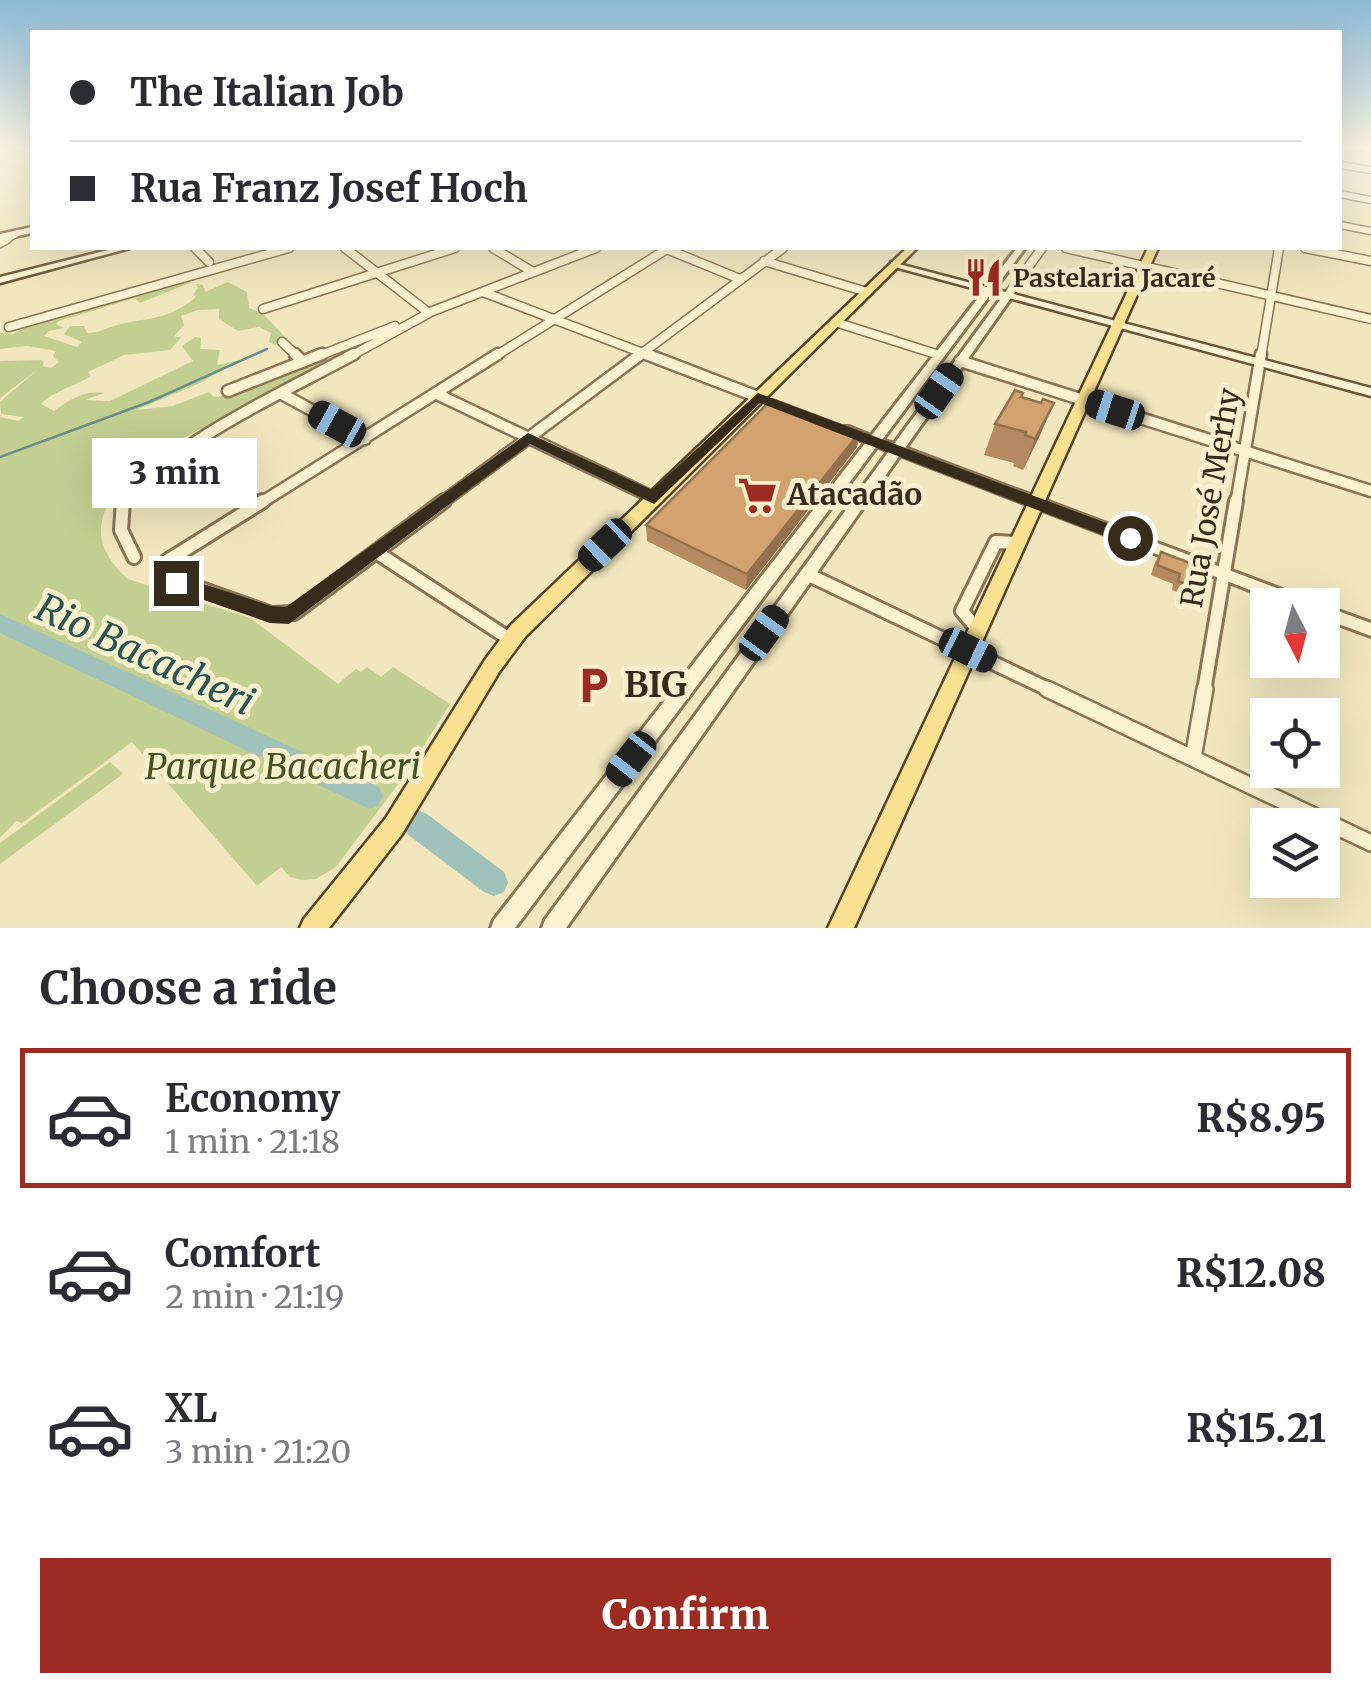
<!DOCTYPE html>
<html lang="en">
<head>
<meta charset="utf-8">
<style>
	:root { --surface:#fff; --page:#f7f7f7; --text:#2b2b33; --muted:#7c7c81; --line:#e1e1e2; --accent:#9c2b21 }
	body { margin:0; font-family:Merriweather,serif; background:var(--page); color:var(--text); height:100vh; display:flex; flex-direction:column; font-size:38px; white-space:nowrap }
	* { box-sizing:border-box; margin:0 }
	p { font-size:32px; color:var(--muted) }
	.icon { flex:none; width:55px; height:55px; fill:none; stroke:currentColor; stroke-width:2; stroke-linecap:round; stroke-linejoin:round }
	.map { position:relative; height:928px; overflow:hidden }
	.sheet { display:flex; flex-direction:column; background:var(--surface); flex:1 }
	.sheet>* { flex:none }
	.hud { position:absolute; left:30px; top:30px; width:1312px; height:220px; border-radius:0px; box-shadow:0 10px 40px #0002; display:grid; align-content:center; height:220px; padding:0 40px; background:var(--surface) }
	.needle { width:65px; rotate:174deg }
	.fabs { position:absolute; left:1250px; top:588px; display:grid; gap:20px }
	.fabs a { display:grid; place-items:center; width:90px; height:90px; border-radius:0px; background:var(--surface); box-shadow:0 10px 40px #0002; font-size:50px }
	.end { position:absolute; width:45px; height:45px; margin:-22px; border:12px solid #372b1b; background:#fff; box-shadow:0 0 0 5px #fff }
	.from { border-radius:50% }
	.bubble { position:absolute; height:70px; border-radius:0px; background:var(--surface); box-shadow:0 10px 40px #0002; font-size:32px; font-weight:800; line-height:70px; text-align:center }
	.car { position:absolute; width:30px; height:60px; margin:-30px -15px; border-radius:12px; box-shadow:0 0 8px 2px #0007; background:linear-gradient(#222 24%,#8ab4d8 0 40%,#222 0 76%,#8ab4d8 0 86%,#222 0) }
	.hud b { display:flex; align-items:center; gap:35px; height:95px; font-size:38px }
	.hud b+b { border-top:2px solid var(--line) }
	.hud i { width:25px; height:25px; background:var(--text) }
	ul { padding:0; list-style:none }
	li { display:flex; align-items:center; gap:30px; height:140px; margin:0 20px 15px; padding:0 20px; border:5px solid transparent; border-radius:0px }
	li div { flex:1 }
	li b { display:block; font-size:38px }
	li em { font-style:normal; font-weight:800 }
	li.on { border-color:var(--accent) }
	li>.icon { width:90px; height:90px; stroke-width:1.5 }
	h2 { padding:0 40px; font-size:45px; line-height:120px }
	.action { display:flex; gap:20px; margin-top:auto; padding:20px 40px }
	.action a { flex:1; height:115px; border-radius:0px; background:var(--accent); color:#fff; font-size:40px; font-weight:800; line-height:115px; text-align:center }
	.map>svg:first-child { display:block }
	.green { fill:#c2cf90 }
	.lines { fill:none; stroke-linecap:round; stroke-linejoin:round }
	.stream { stroke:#688f89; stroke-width:2.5 }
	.river { fill:#a1c1bb; fill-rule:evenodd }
	.minor-far4-casing { stroke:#897555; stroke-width:9 }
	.minor-far3-casing { stroke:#897555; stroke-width:11 }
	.minor-far2-casing { stroke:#897555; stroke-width:15 }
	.minor-far1-casing { stroke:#897555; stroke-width:18 }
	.minor-casing { stroke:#897555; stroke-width:20 }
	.tertiary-casing { stroke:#897555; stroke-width:6 }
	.secondary-casing { stroke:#6b5638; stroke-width:5 }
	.primary-casing { stroke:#56432a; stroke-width:5 }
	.minor-far4 { stroke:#fbf2d0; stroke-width:6 }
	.minor-far3 { stroke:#fbf2d0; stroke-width:8 }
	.minor-far2 { stroke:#fbf2d0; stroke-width:10 }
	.minor-far1 { stroke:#fbf2d0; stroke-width:12 }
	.minor { stroke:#fbf2d0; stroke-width:15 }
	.tertiary { fill:#fbf2d0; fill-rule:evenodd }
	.secondary { fill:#fbf2d0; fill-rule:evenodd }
	.primary { fill:#f8e191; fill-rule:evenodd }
	.wall { fill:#b58a60 }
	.shaded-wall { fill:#93714e }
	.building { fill:#d2a170; stroke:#93714e; stroke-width:2.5 }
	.route { fill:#372b1b }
	.labels { text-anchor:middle; stroke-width:10; stroke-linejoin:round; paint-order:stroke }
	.far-poi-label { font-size:25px; font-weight:bold; fill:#372b1b; stroke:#f8efcd; text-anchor:start }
	.poi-label { font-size:30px; font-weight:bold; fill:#372b1b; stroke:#f8efcd; text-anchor:start }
	.street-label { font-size:30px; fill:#372b1b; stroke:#f8efcd }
	.near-poi-label { font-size:35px; font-weight:bold; fill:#372b1b; stroke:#f8efcd; text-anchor:start }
	.near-park-label { font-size:35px; font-style:italic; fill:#435520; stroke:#f8efcd }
	.near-water-label { font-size:38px; font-style:italic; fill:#295758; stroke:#f8efcd }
</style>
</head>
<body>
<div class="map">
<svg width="1371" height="928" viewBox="0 0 1371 928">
	<rect width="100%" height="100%" fill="#f1e6bd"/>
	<path class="green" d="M175 282H192L140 303 135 298 59 321 56 324 64 328 49 331 44 336 77 347 82 342 64 334 70 326H84L87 333C97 333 101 330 111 327 143 316 164 324 196 297L193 295 198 288 196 284 203 285 205 292 228 282 247 292 249 308 262 313 289 341 274 345 269 342 271 333 259 327 238 331 219 319V309L198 310 181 316 184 325 174 336 181 338 170 350 124 355 88 372 91 376C74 387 55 390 41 404L54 411C68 400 87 389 104 393L85 400 110 401 193 361 182 346 195 337 201 338 200 349 220 350 217 365 240 360 200 383 136 410 173 406 209 392 214 397 230 395 342 349H355L208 432 200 429C147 458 55 516 128 579L250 618 338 684 356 669 361 672 367 667 381 677 393 667 450 704 405 775 336 867 316 879 302 880 290 877 281 867 257 886 132 742 22 823 16 821 0 838V417L18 421 24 417 1 414 0 402 37 370 0 398V361L40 360 44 362 43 366 51 368 59 362 53 356 56 351 27 346 0 349V333L13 334 39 321Z
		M110 762 123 774 0 864V843Z"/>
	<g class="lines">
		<path class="stream" d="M0 457 149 402 267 349"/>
		<path class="river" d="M0 614 379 787 383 796 379 805 370 809 361 805 0 633Z
			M417 810 427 814 504 872 508 882 504 892 494 896 484 892 407 834 403 824 407 814Z"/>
		<defs>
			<path id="minor-far4" d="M1340 165 1371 170
				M1340 194 1371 200
				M1340 225 1371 231
				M3 241 18 233"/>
			<path id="minor-far3" d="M0 243 7 239
				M195 248 209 262
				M345 248 429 313 349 357
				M493 248 533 272
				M664 248 740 279
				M1066 248 1371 319
				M1305 248 1371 261
				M764 261 867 292
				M483 292 653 357
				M1008 295 1042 248
				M263 309 455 248
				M425 314 596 248
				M835 322 939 355
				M9 327 289 248
				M282 342 298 357
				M316 357 395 326
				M494 357 667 249
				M637 357 783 248
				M1261 357 1279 248"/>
			<path id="minor-far2" d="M295 354 303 362
				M646 354 758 397
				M960 361 1371 491
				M228 391 322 354
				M282 394 365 439
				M437 394 654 498
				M121 504C184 436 273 398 354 354
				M259 504 498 354
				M440 504 641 354
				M1236 504 1261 354"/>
			<path id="minor-far1" d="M123 501 121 530 134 557
				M263 501 167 561 159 574 271 614 294 613 444 501
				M376 552 511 640
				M807 574 1052 691
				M978 630 962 611 996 542 1017 543
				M1204 691 1236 501"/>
			<path id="minor" d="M1047 689 1371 843
				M1193 758 1205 689"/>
			<path id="tertiary" d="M1017 248H1025L882 440 894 444 1005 293H1011L1013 295 905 448 1311 601 1314 605H1289L900 455 566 928H542L545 920 889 451 877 446 515 928H491L494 920 866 442 841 433 839 430 841 427H849L871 436Z
				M1321 605H1322L1327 607 1371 623V636L1322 618Z"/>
			<path id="secondary" d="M32 227V233L0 240V234Z
				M116 248H130L0 283V277Z
				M891 262 1371 388V396L891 266Z"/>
			<path id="primary" d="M907 248H917L525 637 499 672 402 834 329 928H300L304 919 386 818 485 660 511 625Z
				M1148 248H1158L854 928H828Z"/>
		</defs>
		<use href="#minor-far4" class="minor-far4-casing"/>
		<use href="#minor-far3" class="minor-far3-casing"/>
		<use href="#minor-far2" class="minor-far2-casing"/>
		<use href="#minor-far1" class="minor-far1-casing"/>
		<use href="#minor" class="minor-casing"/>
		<use href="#tertiary" class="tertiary-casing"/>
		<use href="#secondary" class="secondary-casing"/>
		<use href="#primary" class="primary-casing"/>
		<use href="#minor-far4" class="minor-far4"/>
		<use href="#minor-far3" class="minor-far3"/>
		<use href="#minor-far2" class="minor-far2"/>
		<use href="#minor-far1" class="minor-far1"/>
		<use href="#minor" class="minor"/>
		<use href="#tertiary" class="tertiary"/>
		<use href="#secondary" class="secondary"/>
		<use href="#primary" class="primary"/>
	</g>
	<path class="wall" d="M1352 149H1365L1363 153 1353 151Z
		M1022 397 1041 433 1023 470 1013 466 1014 463 984 455 995 424Z
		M857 447 746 590 647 541 646 525Z
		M1161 552 1198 589 1191 598 1172 590 1173 584 1151 575 1155 562Z"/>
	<path class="shaded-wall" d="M1054 403 1041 433 1023 470 1035 439Z
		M860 432 857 447 746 590 747 574Z"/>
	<path class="building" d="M1015 390 1023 393 1021 397 1041 403 1043 399 1054 403 1035 439 1025 435 1026 432 995 424Z
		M772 399 860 432 747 574 646 525Z
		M1161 552 1203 568 1198 589 1178 581 1180 574 1157 565Z"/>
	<linearGradient id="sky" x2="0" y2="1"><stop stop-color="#8bb9d6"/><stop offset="0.53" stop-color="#f9f4e1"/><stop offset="1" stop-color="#f9f4e1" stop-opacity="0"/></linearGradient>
	<rect width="1371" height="279" fill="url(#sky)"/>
	<path class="route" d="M758 393 1136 534 1139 538 1130 545 1123 543 760 403 654 504 530 444 289 624 271 623 169 588 166 583 176 575 271 606 286 607 528 433 652 490Z"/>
	<defs>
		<symbol id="restaurant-bare" viewBox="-9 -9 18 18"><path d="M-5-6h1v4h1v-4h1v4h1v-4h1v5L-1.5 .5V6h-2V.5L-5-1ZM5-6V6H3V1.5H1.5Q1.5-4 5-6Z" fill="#9c2b21" stroke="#f8efcd" stroke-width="2.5" paint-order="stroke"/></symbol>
		<symbol id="supermarket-bare" viewBox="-9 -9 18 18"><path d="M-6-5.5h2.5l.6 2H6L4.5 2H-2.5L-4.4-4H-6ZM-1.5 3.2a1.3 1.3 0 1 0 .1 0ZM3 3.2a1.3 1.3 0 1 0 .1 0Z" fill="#9c2b21" stroke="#f8efcd" stroke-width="2.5" paint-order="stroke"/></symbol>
		<symbol id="parking-bare" viewBox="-9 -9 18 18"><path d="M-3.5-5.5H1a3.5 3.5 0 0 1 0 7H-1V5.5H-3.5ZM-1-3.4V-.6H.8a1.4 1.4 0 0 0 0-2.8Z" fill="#9c2b21" stroke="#f8efcd" stroke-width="2.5" paint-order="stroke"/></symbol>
	</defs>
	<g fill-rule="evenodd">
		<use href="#restaurant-bare" x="956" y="250" width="55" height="55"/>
		<use href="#supermarket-bare" x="730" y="468" width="55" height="55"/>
		<use href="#parking-bare" x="566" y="658" width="55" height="55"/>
	</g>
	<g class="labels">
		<g class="far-poi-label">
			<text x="1013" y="287">Pastelaria Jacaré</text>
		</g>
		<g class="poi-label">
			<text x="787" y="505">Atacadão</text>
		</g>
		<g class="street-label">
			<text transform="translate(1211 498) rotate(-80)" y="10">Rua José Merhy</text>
		</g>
		<g class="near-poi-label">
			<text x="624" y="697">BIG</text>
		</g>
		<g class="near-park-label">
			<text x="283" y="779">Parque Bacacheri</text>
		</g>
		<g class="near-water-label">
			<text transform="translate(145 655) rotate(25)" y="13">Rio Bacacheri</text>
		</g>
	</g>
</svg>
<div class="fabs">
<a><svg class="needle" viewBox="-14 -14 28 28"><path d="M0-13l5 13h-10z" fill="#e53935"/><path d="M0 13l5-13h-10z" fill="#7c7c81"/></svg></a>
<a><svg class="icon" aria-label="locate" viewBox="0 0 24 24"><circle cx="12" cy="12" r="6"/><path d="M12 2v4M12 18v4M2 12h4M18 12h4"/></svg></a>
<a><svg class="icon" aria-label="layers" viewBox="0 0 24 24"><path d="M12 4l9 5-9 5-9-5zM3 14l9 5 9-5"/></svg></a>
</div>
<i class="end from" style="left:1130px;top:538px"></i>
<i class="end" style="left:176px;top:583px"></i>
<div class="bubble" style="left:92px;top:438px;width:165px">3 min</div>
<i class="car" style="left:939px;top:391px;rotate:35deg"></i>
<i class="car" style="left:1115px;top:410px;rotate:288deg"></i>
<i class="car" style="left:337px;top:424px;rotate:299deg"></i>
<i class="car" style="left:605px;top:545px;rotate:226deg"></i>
<i class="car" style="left:764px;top:633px;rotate:36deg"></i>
<i class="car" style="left:968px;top:650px;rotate:116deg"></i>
<i class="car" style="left:631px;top:759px;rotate:218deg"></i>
<div class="hud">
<b><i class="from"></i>The Italian Job</b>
<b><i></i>Rua Franz Josef Hoch</b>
</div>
</div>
<section class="sheet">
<h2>Choose a ride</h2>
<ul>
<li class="on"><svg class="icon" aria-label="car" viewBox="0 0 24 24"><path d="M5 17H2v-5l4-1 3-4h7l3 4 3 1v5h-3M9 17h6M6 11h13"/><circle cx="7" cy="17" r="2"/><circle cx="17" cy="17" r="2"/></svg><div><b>Economy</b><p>1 min · 21:18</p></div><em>R$8.95</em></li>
<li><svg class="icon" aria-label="car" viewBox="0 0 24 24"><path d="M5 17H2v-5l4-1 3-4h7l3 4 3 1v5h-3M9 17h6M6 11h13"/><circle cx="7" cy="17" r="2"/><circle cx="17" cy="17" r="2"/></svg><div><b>Comfort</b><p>2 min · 21:19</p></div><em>R$12.08</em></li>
<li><svg class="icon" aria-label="car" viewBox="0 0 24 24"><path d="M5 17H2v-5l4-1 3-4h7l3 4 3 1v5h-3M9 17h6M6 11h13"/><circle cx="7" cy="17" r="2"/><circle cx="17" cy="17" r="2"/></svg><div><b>XL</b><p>3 min · 21:20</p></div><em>R$15.21</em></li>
</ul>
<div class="action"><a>Confirm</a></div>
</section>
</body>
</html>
